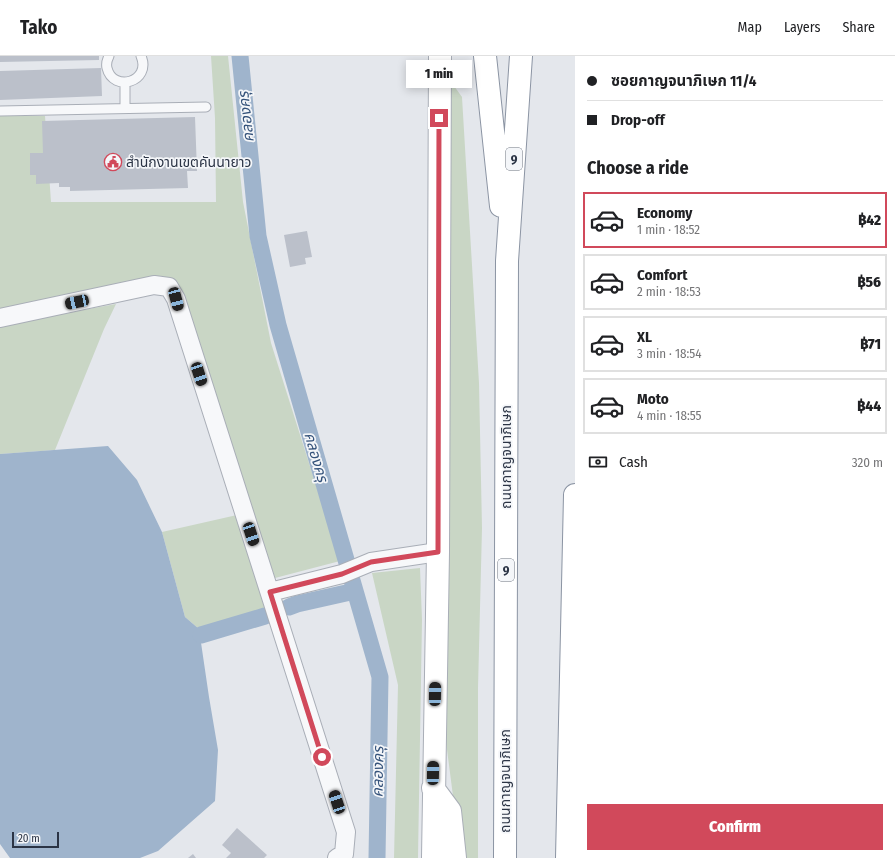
<!DOCTYPE html>
<html lang="en">
<head>
<meta charset="utf-8">
<style>
	:root { --surface:#fff; --page:#f6f6f6; --text:#202124; --muted:#757577; --line:#e0e0e0; --accent:#d1495b }
	body { margin:0; font-family:"Fira Sans Condensed","Noto Sans Thai",sans-serif; background:var(--page); color:var(--text); height:100vh; display:flex; flex-direction:column; font-size:15px; white-space:nowrap }
	* { box-sizing:border-box; margin:0 }
	p { font-size:13px; color:var(--muted) }
	.icon { flex:none; width:22px; height:22px; fill:none; stroke:currentColor; stroke-width:2; stroke-linecap:round; stroke-linejoin:round }
	.map { position:relative; flex:1; overflow:hidden }
	.panel { display:flex; flex-direction:column; background:var(--surface); width:320px }
	.panel>* { flex:none }
	.banner { display:grid; align-content:center; height:88px; padding:0 12px; background:var(--surface) }
	.scale { position:absolute; left:12px; bottom:10px; width:47px; box-sizing:border-box; padding-left:4px; border:2px solid #2b3445; border-top:0; font-size:11px; line-height:14px; white-space:nowrap; color:#2b3445; -webkit-text-stroke:3px #f4f6f9; paint-order:stroke }
	.end { position:absolute; width:18px; height:18px; margin:-9px; border:5px solid #d1495b; background:#fff; box-shadow:0 0 0 2px #fff }
	.from { border-radius:50% }
	.bubble { position:absolute; height:28px; border-radius:0px; background:var(--surface); box-shadow:0 2px 10px #0003; font-size:13px; font-weight:800; line-height:28px; text-align:center }
	.car { position:absolute; width:12px; height:24px; margin:-12px -6px; border-radius:5px; box-shadow:0 0 3px 1px #0007; background:linear-gradient(#222 24%,#8ab4d8 0 40%,#222 0 76%,#8ab4d8 0 86%,#222 0) }
	.banner b { display:flex; align-items:center; gap:14px; height:38px; font-size:15px }
	.banner b+b { border-top:1px solid var(--line) }
	.banner i { width:10px; height:10px; background:var(--text) }
	ul { padding:0; list-style:none }
	li { display:flex; align-items:center; gap:12px; height:56px; margin:0 8px 6px; padding:0 4px; border:2px solid var(--line); border-radius:0px }
	li div { flex:1 }
	li b { display:block; font-size:15px }
	li em { font-style:normal; font-weight:800 }
	li.on { border-color:var(--accent) }
	li>.icon { width:36px; height:36px; stroke-width:1.5 }
	h2 { padding:0 12px; font-size:18px; line-height:48px }
	.pay { display:flex; align-items:center; gap:10px; height:44px; padding:0 12px; font-size:15px }
	.pay p { margin-inline-start:auto }
	.action { display:flex; gap:8px; margin-top:auto; padding:8px 12px }
	.action a { flex:1; height:46px; border-radius:0px; background:var(--accent); color:#fff; font-size:16px; font-weight:800; line-height:46px; text-align:center }
	header { display:flex; align-items:center; gap:24px; box-sizing:border-box; height:56px; padding:0 20px; background:var(--surface); border-bottom:1px solid var(--line) }
	header strong { font-size:19px }
	nav { display:flex; gap:22px; margin-inline-start:auto; font-size:14px }
	main { display:flex; flex:1; min-height:0 }
	.map>svg:first-child { display:block }
	.green { fill:#c9d6c5 }
	.water { fill:#9fb4cc }
	.lines { fill:none; stroke-linecap:round; stroke-linejoin:round }
	.canal { stroke:#9fb4cc; stroke-width:17 }
	.building { fill:#bbc0ca }
	.lane-casing { stroke:#a9aeb7; stroke-width:11 }
	.street-casing { stroke:#a9aeb7; stroke-width:20 }
	.secondary-casing { stroke:#a9aeb7; stroke-width:24 }
	.highway-casing { stroke:#8b94a3; stroke-width:24 }
	.lane { stroke:#f7f8fa; stroke-width:9 }
	.street { stroke:#f7f8fa; stroke-width:18 }
	.secondary { stroke:#fff; stroke-width:22 }
	.highway { stroke:#fff; stroke-width:22 }
	.route { stroke:#d1495b; stroke-width:5 }
	.labels { text-anchor:middle; stroke-width:3.5; stroke-linejoin:round; paint-order:stroke }
	.shield { fill:#f4f6f9; stroke:#676e7b; stroke-width:1 }
	.shield-label { font-size:13px; font-weight:bold; fill:#2b3445 }
	.poi-label { font-size:14px; fill:#2b3445; stroke:#f4f6f9; text-anchor:start }
	.street-label { font-size:14px; fill:#2b3445; stroke:#f4f6f9 }
	.water-label { font-size:15px; font-style:italic; fill:#34527a; stroke:#f4f6f9 }
</style>
</head>
<body>
<header>
<strong>Tako</strong>
<nav><a>Map</a><a>Layers</a><a>Share</a></nav>
</header>
<main>
<div class="map">
<svg width="575" height="802" viewBox="0 0 575 802">
	<rect width="100%" height="100%" fill="#e4e7ec"/>
	<path class="green" d="M211 0H228L243 146 271 287 340 505 275 522 179 235 0 256V60H45L51 146H216L215 62Z
		M449 23 462 41 479 327 482 472 478 632V802H461L445 678Z
		M116 248 104 273 55 394 0 398V269Z
		M237 459 267 555 233 566 199 573 185 561 162 476Z
		M420 512 422 564 418 802H394L398 629 372 517Z"/>
	<path class="water" d="M108 390 137 424 162 476 185 561 199 573 209 641 218 694 215 745 158 795 140 802H10L0 788V398Z"/>
	<g class="lines">
		<path class="canal" d="M240 0 258 180 278 269 380 621 377 802
			M289 551 297 548 355 535
			M201 579 265 560"/>
	</g>
	<path class="building" d="M0 0H99V4L0 6Z
		M101 12 102 40 0 44V15Z
		M195 61 197 115H187L188 132 70 135V131H59V127L36 128V119H30V97H43L42 65Z
		M307 175 312 201 305 202 306 208 290 211 284 179Z
		M237 772 267 799 264 802H226L231 797 222 789Z
		M193 798 196 802H188Z"/>
	<g class="lines">
		<defs>
			<path id="lane" d="M109 0C107 4 106 8 107 12 113 37 152 26 141 0
				M125 27V52
				M0 55 206 51"/>
			<path id="street" d="M0 262 154 229 169 231 176 243 346 776 344 798 337 802
				M270 536 342 518 371 506 438 496"/>
			<path id="secondary" d="M433 732 450 755 455 802
				M433 802 438 496 440 0"/>
			<path id="highway" d="M485 0 501 150
				M505 802 507 205 521 0
				M567 802 575 439"/>
		</defs>
		<use href="#lane" class="lane-casing"/>
		<use href="#street" class="street-casing"/>
		<use href="#secondary" class="secondary-casing"/>
		<use href="#highway" class="highway-casing"/>
		<use href="#lane" class="lane"/>
		<use href="#street" class="street"/>
		<use href="#secondary" class="secondary"/>
		<use href="#highway" class="highway"/>
	</g>
	<g class="lines">
		<path class="route" d="M322 701 270 536 342 518 371 506 438 496 439 62"/>
	</g>
	<defs>
		<symbol id="civic-ring" viewBox="-11 -11 22 22"><circle r="9.5" fill="#f4f6f9" stroke="#d1495b" stroke-width="1.5"/><path d="M-.6-6.5H3V-4.5H.6V-3L4-1V1h2V6H-6V1h2V-1L-.6-3ZM-1.2 2.5V6h2.4V2.5Z" fill="#d1495b"/></symbol>
	</defs>
	<g fill-rule="evenodd">
		<use href="#civic-ring" x="103" y="96" width="20" height="20"/>
	</g>
	<g class="labels">
		<g class="shield">
			<rect x="506" y="92" width="16" height="22" rx="3"/>
			<rect x="498" y="503" width="16" height="22" rx="3"/>
		</g>
		<g class="shield-label">
			<text x="514" y="108">9</text>
			<text x="506" y="519">9</text>
		</g>
		<g class="poi-label">
			<text x="126" y="111">สำนักงานเขตคันนายาว</text>
		</g>
		<g class="street-label">
			<text transform="translate(506 401) rotate(-90)" y="5">ถนนกาญจนาภิเษก</text>
			<text transform="translate(505 725) rotate(-90)" y="5">ถนนกาญจนาภิเษก</text>
		</g>
		<g class="water-label">
			<text transform="translate(246 61) rotate(-96)" y="5">คลองครุ</text>
			<text transform="translate(316 401) rotate(74)" y="5">คลองครุ</text>
			<text transform="translate(378 716) rotate(-89)" y="5">คลองครุ</text>
		</g>
	</g>
</svg>
<div class="scale">20 m</div>
<i class="end from" style="left:322px;top:701px"></i>
<i class="end" style="left:439px;top:62px"></i>
<div class="bubble" style="left:406px;top:4px;width:66px">1 min</div>
<i class="car" style="left:176px;top:243px;rotate:165deg"></i>
<i class="car" style="left:77px;top:246px;rotate:258deg"></i>
<i class="car" style="left:199px;top:318px;rotate:162deg"></i>
<i class="car" style="left:251px;top:478px;rotate:162deg"></i>
<i class="car" style="left:435px;top:638px;rotate:1deg"></i>
<i class="car" style="left:433px;top:717px;rotate:1deg"></i>
<i class="car" style="left:337px;top:746px;rotate:342deg"></i>
</div>
<section class="panel">
<div class="banner">
<b><i class="from"></i>ซอยกาญจนาภิเษก 11/4</b>
<b><i></i>Drop-off</b>
</div>
<h2>Choose a ride</h2>
<ul>
<li class="on"><svg class="icon" aria-label="car" viewBox="0 0 24 24"><path d="M5 17H2v-5l4-1 3-4h7l3 4 3 1v5h-3M9 17h6M6 11h13"/><circle cx="7" cy="17" r="2"/><circle cx="17" cy="17" r="2"/></svg><div><b>Economy</b><p>1 min · 18:52</p></div><em>฿42</em></li>
<li><svg class="icon" aria-label="car" viewBox="0 0 24 24"><path d="M5 17H2v-5l4-1 3-4h7l3 4 3 1v5h-3M9 17h6M6 11h13"/><circle cx="7" cy="17" r="2"/><circle cx="17" cy="17" r="2"/></svg><div><b>Comfort</b><p>2 min · 18:53</p></div><em>฿56</em></li>
<li><svg class="icon" aria-label="car" viewBox="0 0 24 24"><path d="M5 17H2v-5l4-1 3-4h7l3 4 3 1v5h-3M9 17h6M6 11h13"/><circle cx="7" cy="17" r="2"/><circle cx="17" cy="17" r="2"/></svg><div><b>XL</b><p>3 min · 18:54</p></div><em>฿71</em></li>
<li><svg class="icon" aria-label="car" viewBox="0 0 24 24"><path d="M5 17H2v-5l4-1 3-4h7l3 4 3 1v5h-3M9 17h6M6 11h13"/><circle cx="7" cy="17" r="2"/><circle cx="17" cy="17" r="2"/></svg><div><b>Moto</b><p>4 min · 18:55</p></div><em>฿44</em></li>
</ul>
<div class="pay"><svg class="icon" aria-label="cash" viewBox="0 0 24 24"><path d="M3 7h18v10H3z"/><circle cx="12" cy="12" r="2"/></svg>Cash<p>320 m</p></div>
<div class="action"><a>Confirm</a></div>
</section>
</main>
</body>
</html>
